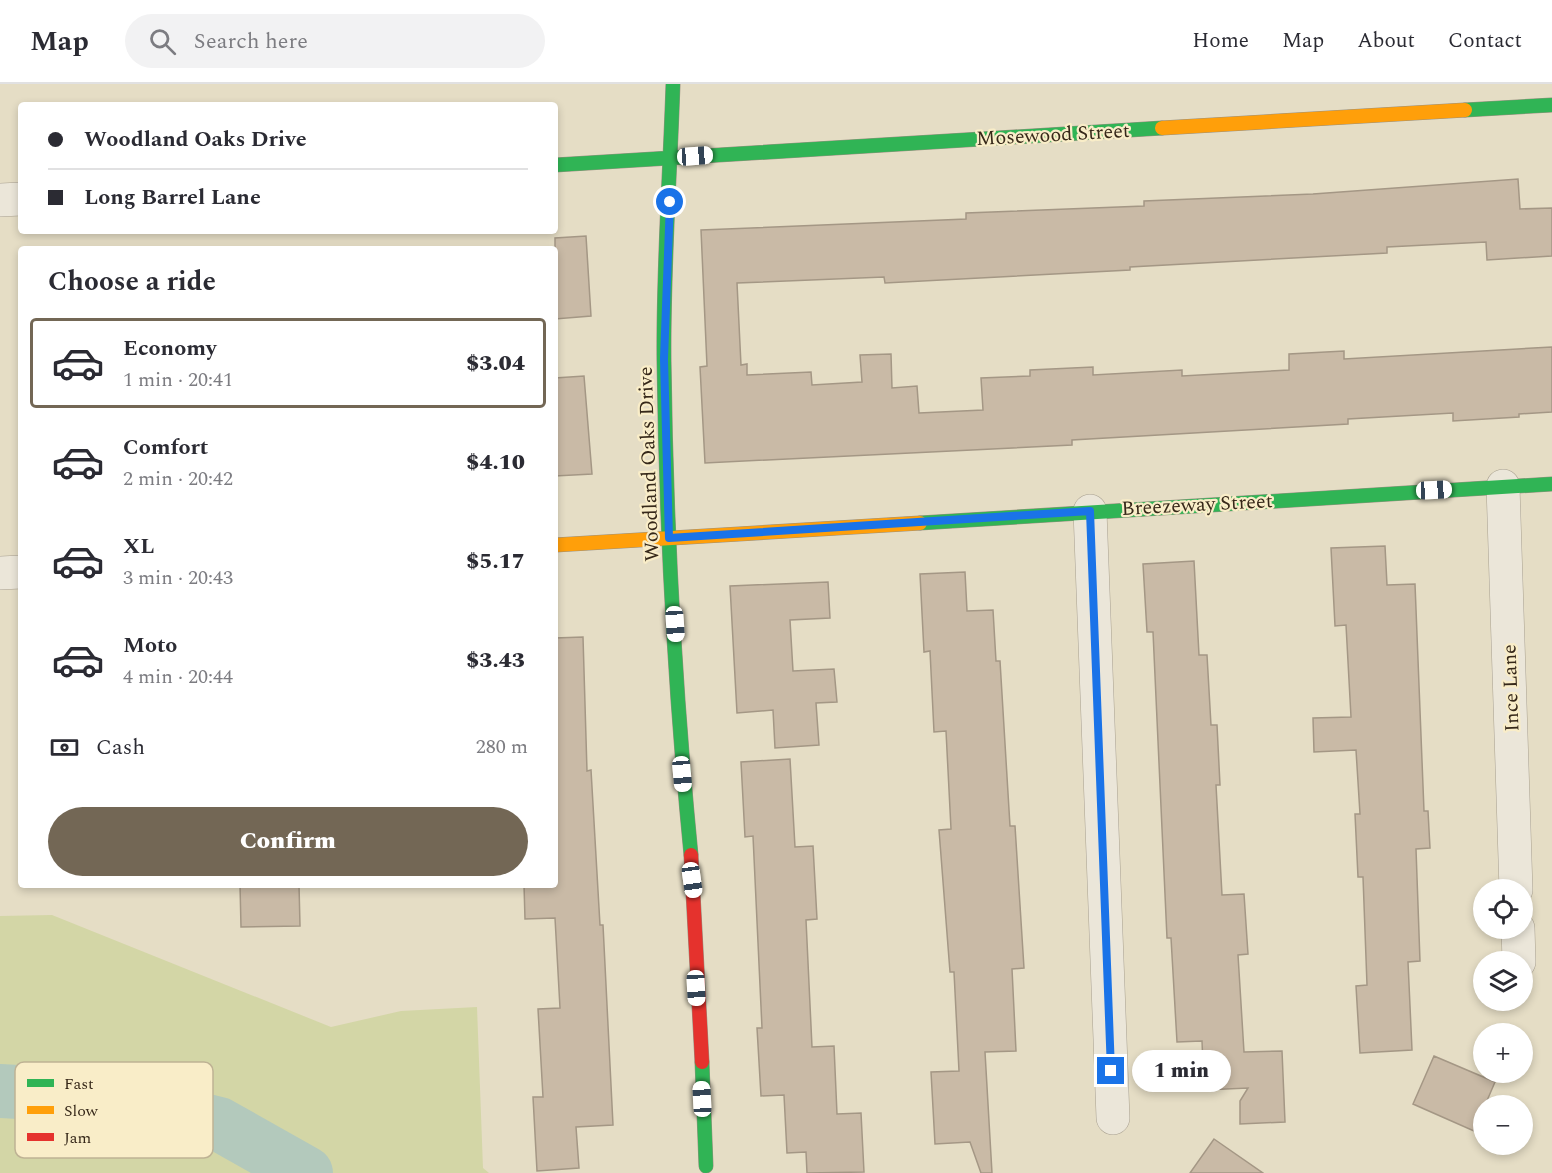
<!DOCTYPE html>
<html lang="en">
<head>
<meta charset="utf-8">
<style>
	:root { --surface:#fff; --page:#f2f2f3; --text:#2b2b33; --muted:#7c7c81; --line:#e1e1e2; --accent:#736755 }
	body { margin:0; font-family:Spectral,serif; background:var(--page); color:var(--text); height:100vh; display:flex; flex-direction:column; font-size:22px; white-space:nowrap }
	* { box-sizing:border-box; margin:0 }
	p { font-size:20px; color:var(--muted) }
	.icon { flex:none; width:33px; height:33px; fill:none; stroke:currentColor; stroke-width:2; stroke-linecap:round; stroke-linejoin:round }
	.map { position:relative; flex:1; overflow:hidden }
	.sheet { position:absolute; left:18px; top:162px; width:540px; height:642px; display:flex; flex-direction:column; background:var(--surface); border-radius:6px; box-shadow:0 3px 9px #0003 }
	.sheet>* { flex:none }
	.guide { position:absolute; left:18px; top:18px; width:540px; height:132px; border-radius:6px; box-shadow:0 3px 9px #0003; display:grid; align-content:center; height:132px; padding:0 30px; background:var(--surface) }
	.fabs { position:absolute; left:1473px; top:795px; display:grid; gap:12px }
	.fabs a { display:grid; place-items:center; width:60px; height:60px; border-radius:50%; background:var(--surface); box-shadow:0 3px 9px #0003; font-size:30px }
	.end { position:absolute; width:27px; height:27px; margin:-14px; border:8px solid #1a73e8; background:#fff; box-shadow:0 0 0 3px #fff }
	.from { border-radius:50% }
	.bubble { position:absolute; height:42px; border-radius:21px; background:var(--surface); box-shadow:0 3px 9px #0003; font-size:20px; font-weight:800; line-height:42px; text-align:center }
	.car { position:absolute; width:18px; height:36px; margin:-18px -9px; border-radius:8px; box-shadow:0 0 4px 2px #0007; background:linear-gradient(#fff 24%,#345 0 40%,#fff 0 76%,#345 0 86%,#fff 0) }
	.guide b { display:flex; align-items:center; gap:21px; height:57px; font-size:22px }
	.guide b+b { border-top:2px solid var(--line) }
	.guide i { width:15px; height:15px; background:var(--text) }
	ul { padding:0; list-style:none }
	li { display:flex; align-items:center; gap:18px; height:90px; margin:0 12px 9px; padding:0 18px; border:3px solid transparent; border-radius:6px }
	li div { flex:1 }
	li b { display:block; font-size:22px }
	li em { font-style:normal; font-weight:800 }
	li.active { border-color:var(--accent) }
	li>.icon { width:54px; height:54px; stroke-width:1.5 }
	h2 { padding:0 30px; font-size:27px; line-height:72px }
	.pay { display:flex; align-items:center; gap:15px; height:66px; padding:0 30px; font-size:22px }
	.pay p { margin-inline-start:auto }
	.action { display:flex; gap:12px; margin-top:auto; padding:12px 30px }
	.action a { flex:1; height:69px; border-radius:36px; background:var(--accent); color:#fff; font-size:24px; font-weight:800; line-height:69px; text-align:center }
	header { display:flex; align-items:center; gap:36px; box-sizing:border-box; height:84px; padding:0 30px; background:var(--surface); border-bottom:2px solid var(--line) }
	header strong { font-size:28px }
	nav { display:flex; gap:33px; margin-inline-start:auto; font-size:21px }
	.search { width:420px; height:54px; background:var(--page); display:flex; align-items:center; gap:15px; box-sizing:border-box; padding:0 21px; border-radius:33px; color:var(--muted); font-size:22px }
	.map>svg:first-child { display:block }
	.green { fill:#d3d6a6 }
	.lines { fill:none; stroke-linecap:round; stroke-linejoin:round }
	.river { stroke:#b3c9bc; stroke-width:54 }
	.building { fill:#c9baa6; stroke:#a49785; stroke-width:1.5 }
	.street-casing { stroke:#a8a090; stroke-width:34 }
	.fast-casing { stroke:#989080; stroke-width:15 }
	.slow-casing { stroke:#989080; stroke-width:15 }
	.jam-casing { stroke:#989080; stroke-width:15 }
	.street { stroke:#ebe6d9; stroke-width:33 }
	.fast { stroke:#30b455; stroke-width:14 }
	.slow { stroke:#ff9f0a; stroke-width:14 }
	.jam { stroke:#e5322d; stroke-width:14 }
	.route { stroke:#1a73e8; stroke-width:8 }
	.labels { text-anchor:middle; stroke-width:4.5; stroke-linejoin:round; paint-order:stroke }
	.street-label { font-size:20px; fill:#362819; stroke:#f9edc8 }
	.key { fill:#f9edc8; stroke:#beb294; stroke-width:1.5 }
	.key-label { font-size:16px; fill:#362819 }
</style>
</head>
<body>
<header>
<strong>Map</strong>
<div class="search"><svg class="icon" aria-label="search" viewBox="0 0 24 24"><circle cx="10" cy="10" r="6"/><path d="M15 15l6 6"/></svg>Search here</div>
<nav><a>Home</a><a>Map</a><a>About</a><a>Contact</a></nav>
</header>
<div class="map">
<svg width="1552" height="1089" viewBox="0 0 1552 1089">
	<rect width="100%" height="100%" fill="#e5ddc5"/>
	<path class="green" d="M52 831 331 943 401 927 477 923 483 1084 489 1089H0V832Z"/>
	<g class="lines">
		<path class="river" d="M0 1007 109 1013 219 1040 306 1089"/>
	</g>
	<path class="building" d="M1518 95 1520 125 1552 124V172L1487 176 1486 158 1387 163V169L1130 183V186L885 199 884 193 737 199 741 281 747 280V291L811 288 812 301 862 298 860 271 891 270 892 304 917 302 919 329 983 326 981 294 1030 292V286L1093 283V291L1182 286V292L1289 286V270L1344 267V275L1552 263V328L1519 330V333L1453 337V329L1348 335V340L1072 356V361L705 379 700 283 707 282 701 146 966 135V129L1144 122V117L1313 110Z
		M586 152 591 232 555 235V154Z
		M584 292 592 390 555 392V294Z
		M1385 462 1387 501 1415 500 1424 727H1428L1430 764 1416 765 1420 877 1408 878 1412 966 1360 969 1356 902 1367 901 1363 793H1358L1355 730H1360L1356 666 1314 668 1313 634 1351 633 1346 541 1335 542 1331 464Z
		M1194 477 1199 571H1207L1211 641H1217L1220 701H1216L1222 811 1244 810 1248 870 1238 871 1244 968 1282 967 1285 1038 1240 1040V1017L1248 1004 1204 1006 1202 957 1177 958 1171 854H1167L1153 548H1147L1143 480Z
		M965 488 967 527 993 526 996 577H1000L1010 742H1015L1024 884 1012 885 1016 967 985 968 992 1089H981L970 1058 935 1060 931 988 959 987 954 888H950L939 746 951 745 946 647 934 648 930 567 924 568 920 490Z
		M828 498 830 534 790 536 793 587 834 585 837 618 816 619 819 661 775 664 773 626 737 629 730 502Z
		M583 553 587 687 591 686 600 841H603L613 1041 576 1043 579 1084 537 1087 533 1013H543L538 925 560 924 555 834 525 835 524 801H555V554Z
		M790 675 795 763 813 762 817 835 806 836 812 963 834 962 837 1030 861 1029 864 1088 807 1089 806 1068 787 1069 784 1011 761 1012 757 944H762L753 752 745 753 741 678Z
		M240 801H299L300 842 241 843Z
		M1434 972 1495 998 1474 1047 1413 1020Z
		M1214 1055 1263 1089H1190Z"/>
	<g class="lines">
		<defs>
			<path id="street" d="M0 116 21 115
				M1503 402 1516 806
				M1090 427 1113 1034
				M0 489 21 488
				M1518 844 1519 878"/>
			<path id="fast" d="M673 0C670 92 663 185 664 277 666 441 675 607 691 771
				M1465 26 1552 21
				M555 81 1162 44
				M920 439 1552 400
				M702 978 706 1082"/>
			<path id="slow" d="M1162 44 1465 26
				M555 461 920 439"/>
			<path id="jam" d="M691 771 702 978"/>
		</defs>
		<use href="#street" class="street-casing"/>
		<use href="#fast" class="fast-casing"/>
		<use href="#slow" class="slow-casing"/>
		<use href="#jam" class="jam-casing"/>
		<use href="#street" class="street"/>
		<use href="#fast" class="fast"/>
		<use href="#slow" class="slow"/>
		<use href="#jam" class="jam"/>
	</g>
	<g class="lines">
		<path class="route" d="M670 118 664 275 669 454 1090 427 1111 987"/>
	</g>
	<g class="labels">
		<g class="street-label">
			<text transform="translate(1053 50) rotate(-3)" y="7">Mosewood Street</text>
			<text transform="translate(648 380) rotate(-92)" y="7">Woodland Oaks Drive</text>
			<text transform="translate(1197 420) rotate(-3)" y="7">Breezeway Street</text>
			<text transform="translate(1510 604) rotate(-92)" y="7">Ince Lane</text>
		</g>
	</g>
	<rect x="15" y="978" width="198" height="96" rx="9" class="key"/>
	<rect x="27" y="995" width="27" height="8" fill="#30b455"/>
	<rect x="27" y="1022" width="27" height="8" fill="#ff9f0a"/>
	<rect x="27" y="1049" width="27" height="8" fill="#e5322d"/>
	<g class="key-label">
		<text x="64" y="1005">Fast</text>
		<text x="64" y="1032">Slow</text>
		<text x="64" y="1059">Jam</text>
	</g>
</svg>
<div class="fabs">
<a><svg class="icon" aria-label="locate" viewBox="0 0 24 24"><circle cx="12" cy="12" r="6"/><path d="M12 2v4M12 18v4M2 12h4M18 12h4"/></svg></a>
<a><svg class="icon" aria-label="layers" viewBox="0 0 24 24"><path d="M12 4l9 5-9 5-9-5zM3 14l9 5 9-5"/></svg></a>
<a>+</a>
<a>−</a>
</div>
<i class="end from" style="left:670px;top:118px"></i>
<i class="end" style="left:1111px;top:987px"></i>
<div class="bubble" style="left:1132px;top:966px;width:99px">1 min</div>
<i class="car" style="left:695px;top:72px;rotate:86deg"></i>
<i class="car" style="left:1434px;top:406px;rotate:87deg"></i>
<i class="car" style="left:675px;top:540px;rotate:176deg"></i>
<i class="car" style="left:682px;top:690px;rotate:175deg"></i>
<i class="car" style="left:692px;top:796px;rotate:172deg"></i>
<i class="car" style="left:696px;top:904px;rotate:177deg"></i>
<i class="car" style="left:702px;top:1015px;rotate:357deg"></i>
<div class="guide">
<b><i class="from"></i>Woodland Oaks Drive</b>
<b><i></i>Long Barrel Lane</b>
</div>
<section class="sheet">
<h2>Choose a ride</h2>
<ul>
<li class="active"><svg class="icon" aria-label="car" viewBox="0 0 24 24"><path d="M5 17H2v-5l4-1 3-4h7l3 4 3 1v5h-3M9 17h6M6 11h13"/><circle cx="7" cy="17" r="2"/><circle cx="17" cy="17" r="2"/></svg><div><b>Economy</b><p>1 min · 20:41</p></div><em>$3.04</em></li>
<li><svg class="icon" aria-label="car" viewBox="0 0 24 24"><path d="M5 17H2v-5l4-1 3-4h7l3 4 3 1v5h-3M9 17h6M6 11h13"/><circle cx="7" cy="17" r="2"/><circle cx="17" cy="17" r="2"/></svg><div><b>Comfort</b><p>2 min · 20:42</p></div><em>$4.10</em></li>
<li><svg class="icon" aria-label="car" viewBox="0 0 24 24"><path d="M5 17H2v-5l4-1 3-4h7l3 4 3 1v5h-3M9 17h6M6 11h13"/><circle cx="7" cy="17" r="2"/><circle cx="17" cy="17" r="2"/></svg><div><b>XL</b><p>3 min · 20:43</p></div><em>$5.17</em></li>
<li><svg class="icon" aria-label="car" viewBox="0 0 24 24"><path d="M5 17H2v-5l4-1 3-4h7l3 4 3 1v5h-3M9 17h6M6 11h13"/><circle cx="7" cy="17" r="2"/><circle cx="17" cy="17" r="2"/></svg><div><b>Moto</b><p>4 min · 20:44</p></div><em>$3.43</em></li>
</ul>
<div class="pay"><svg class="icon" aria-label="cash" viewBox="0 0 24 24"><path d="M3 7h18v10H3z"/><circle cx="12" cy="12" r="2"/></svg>Cash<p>280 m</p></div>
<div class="action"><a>Confirm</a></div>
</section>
</div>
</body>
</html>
